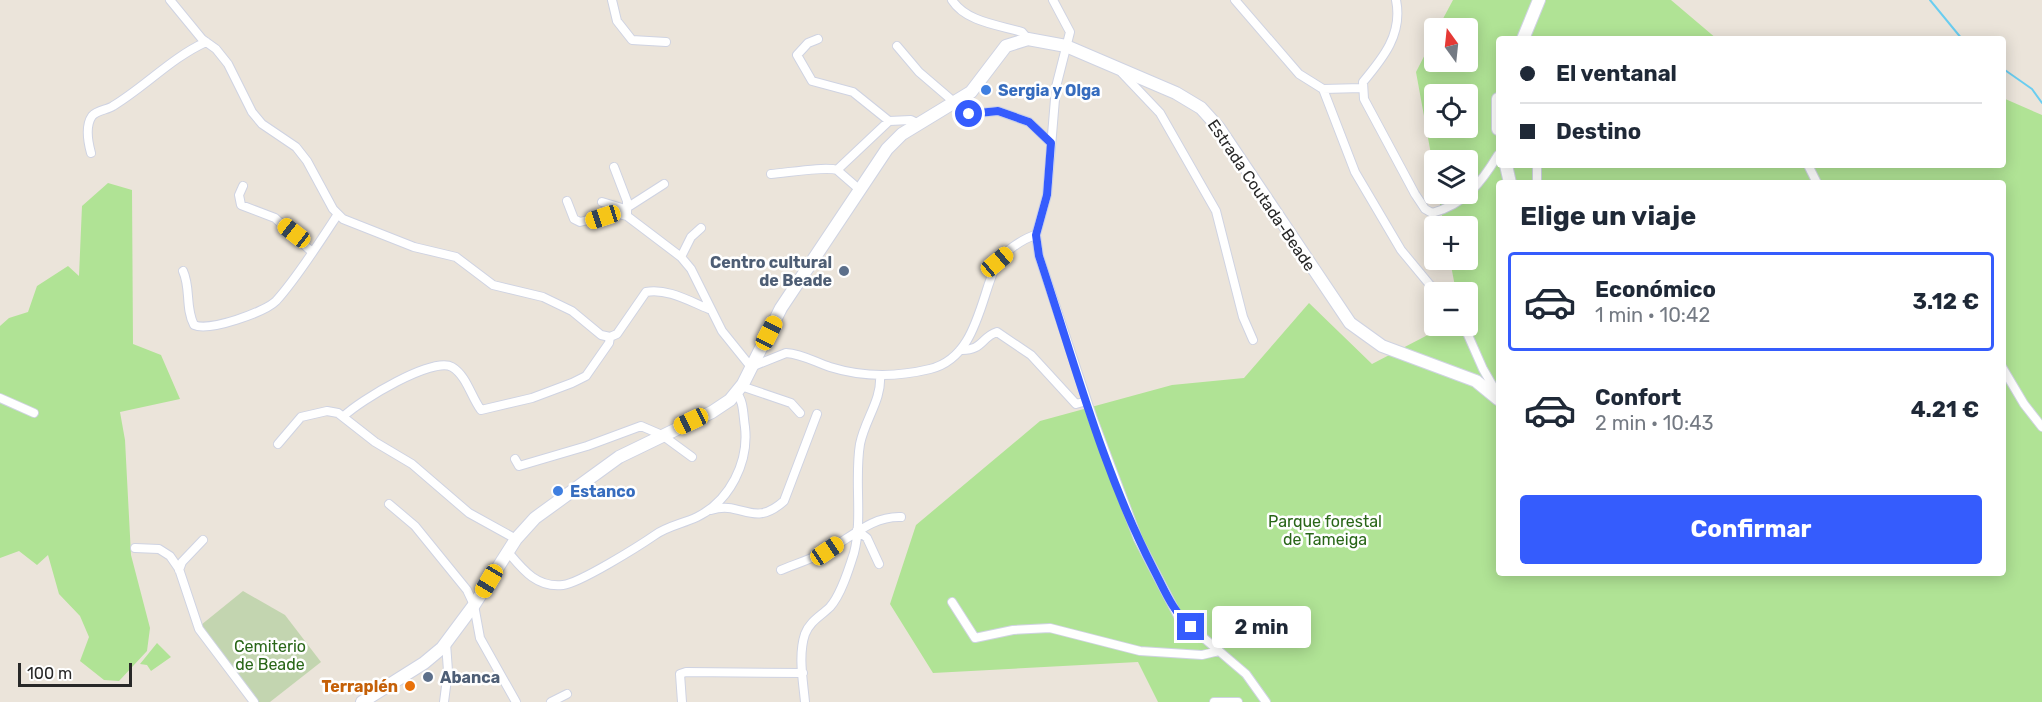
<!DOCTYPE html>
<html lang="es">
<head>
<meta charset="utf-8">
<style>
	:root { --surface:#fff; --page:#f2f2f3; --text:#1f2937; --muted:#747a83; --line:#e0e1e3; --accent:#355cfd }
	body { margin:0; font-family:Rubik,sans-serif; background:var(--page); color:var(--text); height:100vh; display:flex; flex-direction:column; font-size:22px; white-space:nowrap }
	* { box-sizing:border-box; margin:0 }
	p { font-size:20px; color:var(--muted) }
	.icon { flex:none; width:33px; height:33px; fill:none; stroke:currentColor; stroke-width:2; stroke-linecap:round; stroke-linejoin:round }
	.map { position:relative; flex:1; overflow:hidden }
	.sheet { position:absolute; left:1496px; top:180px; width:510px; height:396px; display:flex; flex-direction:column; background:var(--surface); border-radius:6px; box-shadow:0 3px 15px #0003 }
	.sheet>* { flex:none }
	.top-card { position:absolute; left:1496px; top:36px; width:510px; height:132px; border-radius:6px; box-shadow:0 3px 15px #0003; display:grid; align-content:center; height:132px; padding:0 24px; background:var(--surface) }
	.needle { width:39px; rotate:345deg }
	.buttons { position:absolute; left:1424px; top:18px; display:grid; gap:12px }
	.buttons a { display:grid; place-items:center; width:54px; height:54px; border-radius:6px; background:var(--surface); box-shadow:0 3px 15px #0003; font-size:30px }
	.scale { position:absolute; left:18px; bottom:15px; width:114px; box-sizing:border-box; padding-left:6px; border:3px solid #282828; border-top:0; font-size:16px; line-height:21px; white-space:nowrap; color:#282828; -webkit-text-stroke:4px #fff; paint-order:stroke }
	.end { position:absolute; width:27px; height:27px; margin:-14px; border:8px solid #355cfd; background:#fff; box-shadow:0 0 0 3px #fff }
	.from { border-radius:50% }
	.bubble { position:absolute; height:42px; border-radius:6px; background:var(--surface); box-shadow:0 3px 15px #0003; font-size:20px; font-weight:700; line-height:42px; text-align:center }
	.car { position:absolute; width:18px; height:36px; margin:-18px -9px; border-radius:8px; box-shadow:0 0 4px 2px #0007; background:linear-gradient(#f5c518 24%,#345 0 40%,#f5c518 0 76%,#345 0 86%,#f5c518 0) }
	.top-card b { display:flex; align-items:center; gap:21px; height:57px; font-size:22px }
	.top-card b+b { border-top:2px solid var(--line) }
	.top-card i { width:15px; height:15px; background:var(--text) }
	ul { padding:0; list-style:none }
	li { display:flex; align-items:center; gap:18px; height:99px; margin:0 12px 9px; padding:0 12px; border:3px solid transparent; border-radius:6px }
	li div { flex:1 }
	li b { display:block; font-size:22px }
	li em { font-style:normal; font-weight:700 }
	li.active { border-color:var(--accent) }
	li>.icon { width:54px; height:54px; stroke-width:1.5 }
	h2 { padding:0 24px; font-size:27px; line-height:72px }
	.action { display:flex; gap:12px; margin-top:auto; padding:12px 24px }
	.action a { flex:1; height:69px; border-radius:6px; background:var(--accent); color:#fff; font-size:24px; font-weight:700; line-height:69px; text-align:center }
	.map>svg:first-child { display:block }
	.green { fill:#b0e395; fill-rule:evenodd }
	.cemetery { fill:#c3d5b0 }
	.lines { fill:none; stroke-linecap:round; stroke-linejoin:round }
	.stream { stroke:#6acdf0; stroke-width:2 }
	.street-casing { stroke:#cfd3e2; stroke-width:10 }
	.secondary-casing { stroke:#cfd3e2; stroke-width:14 }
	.street { stroke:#fff; stroke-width:8 }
	.secondary { stroke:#fff; stroke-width:12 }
	.route { stroke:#355cfd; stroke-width:8 }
	.shop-dot { fill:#3f7fe0; stroke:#fff; stroke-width:2 }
	.service-dot { fill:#5c6f8a; stroke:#fff; stroke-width:2 }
	.food-dot { fill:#e8710a; stroke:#fff; stroke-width:2 }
	.labels { text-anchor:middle; stroke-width:5; stroke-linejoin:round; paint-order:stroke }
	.shop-label { font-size:16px; font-weight:bold; fill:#366cbe; stroke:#fff; text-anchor:start }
	.street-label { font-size:16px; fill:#282828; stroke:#fff }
	.service-label { font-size:16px; font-weight:bold; fill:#4e5e75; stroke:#fff; text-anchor:end }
	.park-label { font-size:16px; fill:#296618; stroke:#fff }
	.food-label { font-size:16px; font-weight:bold; fill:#c56008; stroke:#fff; text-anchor:end }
</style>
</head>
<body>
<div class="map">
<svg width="2042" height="702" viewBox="0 0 2042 702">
	<rect width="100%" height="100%" fill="#ebe4da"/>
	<path class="green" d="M1453 0H1671L1717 39H1498V165H2002L2003 98 2042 115V702H1158L1138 662 933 673 890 604 916 525 1040 421 1172 385 1244 378 1309 303 1372 364 1445 326H1467V292H1456L1450 260H1467V226H1444L1438 194H1467V160H1434V171L1416 72 1434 37V62H1467V28H1438ZM1434 94H1467V128H1434ZM1498 183H2002V573H1498Z
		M108 183 132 190 133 344 161 355 180 399 120 412 125 440 131 555 150 628 147 651 119 681 104 680 80 661 89 637 80 616 59 594 48 555 37 565 19 551 0 558V326L9 318 28 312 37 286 68 266 79 276 82 206Z
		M157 643 171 657 151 671 147 665 140 664Z"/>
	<path class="cemetery" d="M243 591 285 615 321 662 270 702H258L201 625Z"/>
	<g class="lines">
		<path class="stream" d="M1930 0 1962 39
			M2002 68 2032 89 2042 103"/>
		<defs>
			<path id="street" d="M170 0 202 39 216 49 228 64 252 112 262 124 296 147 307 161 333 209 343 219 414 247 456 257 493 285 543 297 572 311 601 335 610 337 617 334 646 292C667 288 689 301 709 309
				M612 0 617 21 632 40 666 42
				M952 0C966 22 999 25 1022 32L1028 39
				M1053 0 1070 32 1056 87 1047 195 1036 235 1039 256 1093 419 1138 539 1178 616 1246 674 1266 702
				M1235 0 1299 74 1323 89 1362 88
				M1396 0C1403 34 1383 58 1363 82L1364 99 1415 194 1425 209 1432 213C1465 204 1481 183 1498 155
				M818 39 808 43 797 55 812 81 853 92 889 121 911 120 919 124
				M897 46 919 72 968 114 998 111 1029 122 1051 143
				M1122 73 1160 113 1216 211 1243 317 1253 340
				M1323 89 1355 172 1401 250 1430 285 1442 292
				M91 153C88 142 85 126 92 116 97 110 107 110 113 106 146 86 171 58 206 42
				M1808 165 1817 183
				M614 167 627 201V216L681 257 691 269 722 331 751 367 786 353C802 354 815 362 830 367 862 377 897 377 930 369 976 358 980 300 996 265 1001 253 1024 238 1036 235
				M837 170 860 190
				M771 174C786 173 826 166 837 170L889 121
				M1537 183V165
				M243 186 239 195 241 205 275 218 312 252
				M567 201 574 219 580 222 615 213 627 216
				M602 202 625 209 664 184
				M681 257 691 237 701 228
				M183 271C191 288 185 308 194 325 209 332 265 312 276 301 297 278 321 240 338 214
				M1464 326 1483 369 1498 395
				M960 350C983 351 981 337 997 332L1031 355 1076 404 1087 401
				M2002 367 2024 404 2042 427
				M741 386 791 403 800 413
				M0 398 34 413
				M344 416C359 401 433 356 452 367 467 376 471 397 481 410L532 398 572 383 586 376 609 343 610 337
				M278 444 301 417 327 411 338 413 375 442 412 464 469 513 516 539
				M515 459 519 466 587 446 641 426 662 435 692 457
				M389 504 415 526 467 590 474 605 480 638 516 702
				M711 510C742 500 753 529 784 501L817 414
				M857 530 867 538 879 564
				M135 548 159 549 170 556 179 569 199 629 254 702
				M508 552C523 570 537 588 563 585 580 583 639 546 655 535 668 526 682 524 697 517 730 501 749 462 745 427 743 415 744 401 736 392
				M179 570 182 562 203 540
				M781 570C796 564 811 559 825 552 851 538 871 516 901 517
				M952 602 975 638 1013 630 1050 628 1140 651 1202 655 1219 651
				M444 702 448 671 446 643
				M551 702 567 694
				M682 702 680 674 686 672 803 673
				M805 702C803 680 798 655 805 634 810 621 821 616 830 607 841 595 849 569 854 553 863 518 854 480 860 444 865 419 882 400 880 375
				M1214 702H1238"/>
			<path id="secondary" d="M1523 39 1539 0
				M1498 99V129
				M1506 165 1510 183
				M362 702 424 663 442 648 474 605 516 539 535 518 619 457 712 412 730 400 743 384 781 308 887 149 902 134 971 92 1006 46 1028 39 1066 46 1176 93 1201 108 1219 128 1350 323 1382 346 1476 381 1498 399"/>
		</defs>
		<use href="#street" class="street-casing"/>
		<use href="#secondary" class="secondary-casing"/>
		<use href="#street" class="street"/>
		<use href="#secondary" class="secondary"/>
	</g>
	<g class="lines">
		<path class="route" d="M969 114 998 111 1029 122 1051 143 1047 195 1036 235 1039 256C1074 361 1103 472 1154 570 1165 591 1173 612 1191 627"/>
	</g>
	<g class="shop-dot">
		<circle cx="986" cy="90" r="6"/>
		<circle cx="558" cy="491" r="6"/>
	</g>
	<g class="service-dot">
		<circle cx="844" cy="271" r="6"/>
		<circle cx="428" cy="677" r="6"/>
	</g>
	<circle class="food-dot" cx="410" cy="686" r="6"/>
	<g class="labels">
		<g class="shop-label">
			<text x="998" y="96">Sergia y Olga</text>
			<text x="570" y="497">Estanco</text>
		</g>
		<g class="street-label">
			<text transform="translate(1262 195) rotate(56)" y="6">Estrada Coutada-Beade</text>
		</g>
		<g class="service-label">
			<text x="832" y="268">Centro cultural<tspan x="832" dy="18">de Beade</tspan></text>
			<text x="440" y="683" text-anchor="start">Abanca</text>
		</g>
		<g class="park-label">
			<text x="1325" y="527">Parque forestal<tspan x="1325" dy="18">de Tameiga</tspan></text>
			<text x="270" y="652">Cemiterio<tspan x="270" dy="18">de Beade</tspan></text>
		</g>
		<g class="food-label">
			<text x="398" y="692">Terraplén</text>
		</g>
	</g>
</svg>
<div class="buttons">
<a><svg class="needle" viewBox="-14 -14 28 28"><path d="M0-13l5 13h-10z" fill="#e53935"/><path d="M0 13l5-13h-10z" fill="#747a83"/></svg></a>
<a><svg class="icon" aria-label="locate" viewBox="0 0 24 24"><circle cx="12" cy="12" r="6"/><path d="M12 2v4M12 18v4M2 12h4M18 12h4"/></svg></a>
<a><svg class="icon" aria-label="layers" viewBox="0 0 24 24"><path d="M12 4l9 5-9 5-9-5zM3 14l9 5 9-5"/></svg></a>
<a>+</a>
<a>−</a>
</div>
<div class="scale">100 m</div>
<i class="end from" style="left:969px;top:114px"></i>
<i class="end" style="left:1191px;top:627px"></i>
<div class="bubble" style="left:1212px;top:606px;width:99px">2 min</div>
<i class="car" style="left:603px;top:217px;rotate:252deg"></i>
<i class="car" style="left:294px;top:233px;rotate:308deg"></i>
<i class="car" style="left:997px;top:262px;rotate:50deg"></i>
<i class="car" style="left:769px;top:333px;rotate:27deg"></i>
<i class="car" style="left:691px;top:421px;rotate:245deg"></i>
<i class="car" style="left:827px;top:551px;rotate:56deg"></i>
<i class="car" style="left:489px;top:581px;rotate:211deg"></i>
<div class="top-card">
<b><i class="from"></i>El ventanal</b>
<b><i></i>Destino</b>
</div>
<section class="sheet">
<h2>Elige un viaje</h2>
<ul>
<li class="active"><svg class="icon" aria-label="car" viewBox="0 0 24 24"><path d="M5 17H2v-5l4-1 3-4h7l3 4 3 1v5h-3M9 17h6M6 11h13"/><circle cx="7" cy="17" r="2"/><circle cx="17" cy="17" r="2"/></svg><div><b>Económico</b><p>1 min · 10:42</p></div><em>3.12 €</em></li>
<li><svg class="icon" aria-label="car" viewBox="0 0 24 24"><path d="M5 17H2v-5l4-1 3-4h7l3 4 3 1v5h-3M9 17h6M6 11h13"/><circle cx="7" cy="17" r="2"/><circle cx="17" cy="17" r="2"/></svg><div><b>Confort</b><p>2 min · 10:43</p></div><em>4.21 €</em></li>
</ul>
<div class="action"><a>Confirmar</a></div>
</section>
</div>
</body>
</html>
